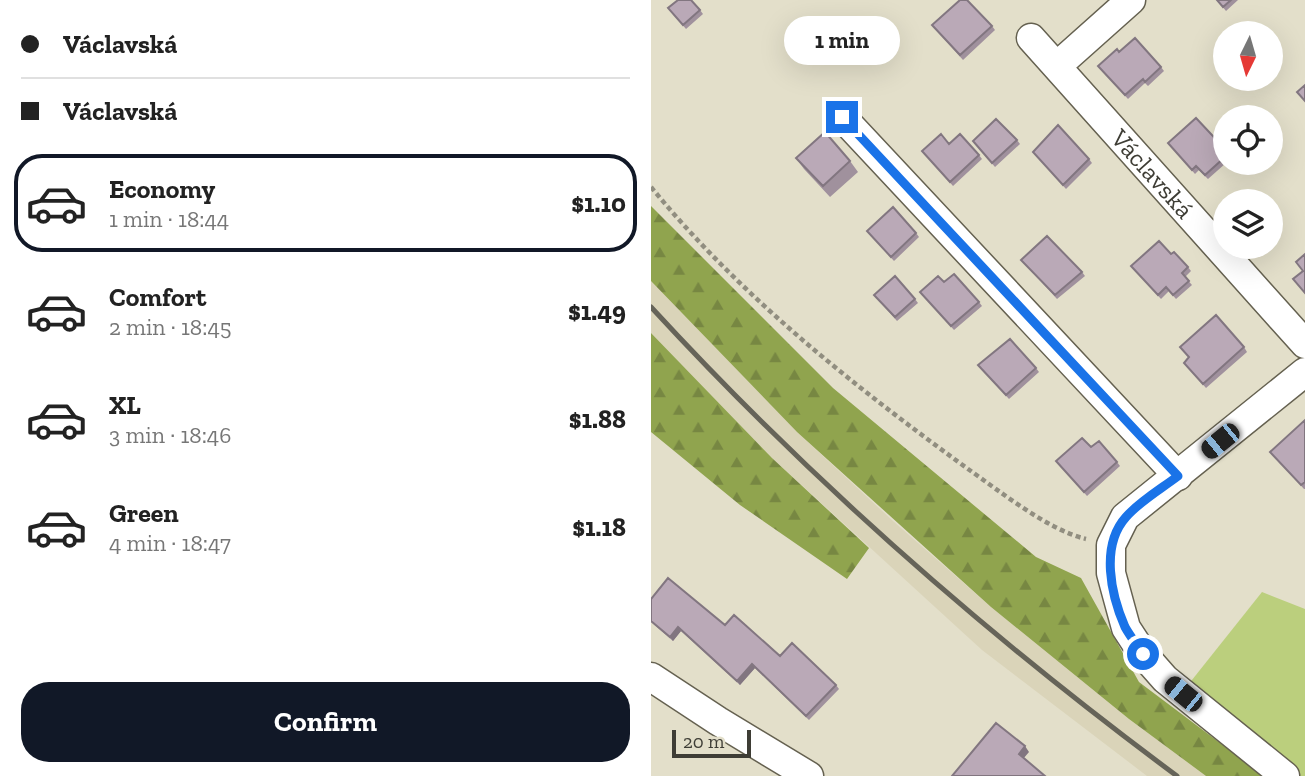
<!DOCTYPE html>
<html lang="en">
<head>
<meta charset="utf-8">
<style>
	:root { --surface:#fff; --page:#f6f6f6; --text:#222; --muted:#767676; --line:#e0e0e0; --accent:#111827 }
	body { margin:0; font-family:"Zilla Slab",serif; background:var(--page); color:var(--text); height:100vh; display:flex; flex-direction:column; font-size:26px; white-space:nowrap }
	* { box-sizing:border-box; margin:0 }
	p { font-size:23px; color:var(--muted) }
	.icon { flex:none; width:38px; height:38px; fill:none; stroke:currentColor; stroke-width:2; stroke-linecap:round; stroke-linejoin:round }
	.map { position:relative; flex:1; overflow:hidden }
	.drawer { display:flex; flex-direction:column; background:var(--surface); width:651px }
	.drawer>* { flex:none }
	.banner { display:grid; align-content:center; height:154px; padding:0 21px; background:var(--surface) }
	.needle { width:46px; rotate:185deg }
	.controls { position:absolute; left:562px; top:21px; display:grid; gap:14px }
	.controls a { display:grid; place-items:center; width:70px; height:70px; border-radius:50%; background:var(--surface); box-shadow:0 7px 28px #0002; font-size:35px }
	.scale { position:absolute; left:21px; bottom:18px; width:79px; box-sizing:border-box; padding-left:7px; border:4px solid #3e3d35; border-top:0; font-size:19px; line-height:24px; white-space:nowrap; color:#3e3d35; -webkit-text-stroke:5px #e3dfca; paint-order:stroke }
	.end { position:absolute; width:32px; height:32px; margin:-16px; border:9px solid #1a73e8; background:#fff; box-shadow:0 0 0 4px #fff }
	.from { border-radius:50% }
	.bubble { position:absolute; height:49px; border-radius:24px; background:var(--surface); box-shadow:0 7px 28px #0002; font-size:23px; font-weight:800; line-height:49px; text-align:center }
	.car { position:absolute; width:21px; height:42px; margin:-21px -10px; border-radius:9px; box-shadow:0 0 5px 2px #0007; background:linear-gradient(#222 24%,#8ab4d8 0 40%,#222 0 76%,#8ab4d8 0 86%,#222 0) }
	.banner b { display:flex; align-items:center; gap:24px; height:66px; font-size:26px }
	.banner b+b { border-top:2px solid var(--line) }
	.banner i { width:18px; height:18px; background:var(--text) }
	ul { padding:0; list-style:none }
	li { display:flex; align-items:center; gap:21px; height:98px; margin:0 14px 10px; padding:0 7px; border:4px solid transparent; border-radius:28px }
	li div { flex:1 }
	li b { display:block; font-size:26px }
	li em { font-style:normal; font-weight:800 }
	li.on { border-color:var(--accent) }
	li>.icon { width:63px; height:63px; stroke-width:1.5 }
	.primary-button { display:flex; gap:14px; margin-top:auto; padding:14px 21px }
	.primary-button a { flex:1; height:80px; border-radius:28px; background:var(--accent); color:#fff; font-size:28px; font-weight:800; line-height:80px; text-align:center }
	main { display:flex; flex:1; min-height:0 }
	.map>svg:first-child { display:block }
	.built { fill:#dad4b9 }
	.grass { fill:#bbcf7d }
	.forest { fill:url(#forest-firs) }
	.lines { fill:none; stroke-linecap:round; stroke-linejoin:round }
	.street-casing { stroke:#656150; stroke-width:31 }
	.path { stroke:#918e80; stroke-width:4.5; stroke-dasharray:5 3.5; stroke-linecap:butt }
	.street { stroke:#fff; stroke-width:28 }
	.rail { stroke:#666459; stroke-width:5 }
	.wall { fill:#a0919d }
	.shaded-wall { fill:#827680 }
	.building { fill:#baa9b7; stroke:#827680; stroke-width:2 }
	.route { stroke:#1a73e8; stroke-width:9 }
	.labels { text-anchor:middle; stroke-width:5; stroke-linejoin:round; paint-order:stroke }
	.street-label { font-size:26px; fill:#3e3d35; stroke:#e3dfca }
</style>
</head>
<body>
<main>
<section class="drawer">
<div class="banner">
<b><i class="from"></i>Václavská</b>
<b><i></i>Václavská</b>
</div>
<ul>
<li class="on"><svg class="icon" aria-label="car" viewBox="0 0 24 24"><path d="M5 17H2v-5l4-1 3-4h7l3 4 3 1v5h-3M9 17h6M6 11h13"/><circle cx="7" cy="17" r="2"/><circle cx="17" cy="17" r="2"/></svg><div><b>Economy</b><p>1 min · 18:44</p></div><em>$1.10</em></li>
<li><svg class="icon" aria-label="car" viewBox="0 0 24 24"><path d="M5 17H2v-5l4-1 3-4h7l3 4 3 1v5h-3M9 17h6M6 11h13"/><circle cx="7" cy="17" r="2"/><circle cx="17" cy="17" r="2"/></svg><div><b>Comfort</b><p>2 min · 18:45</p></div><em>$1.49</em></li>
<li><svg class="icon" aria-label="car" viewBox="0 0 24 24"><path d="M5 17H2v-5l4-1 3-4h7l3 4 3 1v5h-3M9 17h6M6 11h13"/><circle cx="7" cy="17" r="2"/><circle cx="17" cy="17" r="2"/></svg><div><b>XL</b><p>3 min · 18:46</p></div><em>$1.88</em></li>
<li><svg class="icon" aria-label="car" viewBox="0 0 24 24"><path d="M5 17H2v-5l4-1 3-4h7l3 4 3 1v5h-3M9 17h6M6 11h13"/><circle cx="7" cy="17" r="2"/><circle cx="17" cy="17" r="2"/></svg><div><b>Green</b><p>4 min · 18:47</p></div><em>$1.18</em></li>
</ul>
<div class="primary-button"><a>Confirm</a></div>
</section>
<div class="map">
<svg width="654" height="776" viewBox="0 0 654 776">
	<defs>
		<pattern id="forest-firs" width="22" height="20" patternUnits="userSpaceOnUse" patternTransform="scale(1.75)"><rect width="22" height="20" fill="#90a44e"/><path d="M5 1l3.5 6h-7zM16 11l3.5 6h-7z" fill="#778742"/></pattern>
	</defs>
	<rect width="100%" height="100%" fill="#e3dfca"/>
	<path class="built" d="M0 281 146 432 242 521 340 607 478 719 555 776H496L331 650 121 458 0 333Z"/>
	<path class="grass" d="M611 592 654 609V776H648L529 695Z"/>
	<path class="forest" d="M0 206 182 388 385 557 430 578 488 682 613 776H555L478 719 340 607 146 432 0 281Z
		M0 333 121 458 218 548 196 579 89 505 0 432Z"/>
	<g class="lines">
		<defs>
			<g id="street">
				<path id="s1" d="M380 38 654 344"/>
				<path d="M406 66 480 0"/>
				<path d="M191 117 527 476"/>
				<path d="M0 677 67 721 158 776"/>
				<path d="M634 776 514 679 492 654 475 628 460 573V545L474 517 654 372"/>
			</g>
		</defs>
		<use href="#street" class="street-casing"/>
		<path class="path" d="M0 187C90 297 203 386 317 469 350 492 397 530 435 539"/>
		<use href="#street" class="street"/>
		<path class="rail" d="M0 307C159 480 337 636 526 776"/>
	</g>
	<path class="wall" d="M566 0H587L575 11Z
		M17 8 49 10 52 14 35 29Z
		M281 25 341 26 344 30 312 60Z
		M468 52 510 67 513 71 497 86 494 83 477 99 447 66Z
		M366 140 369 144 344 167 322 141Z
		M517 143 574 149V163H575L557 179 548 170 544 174Z
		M271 151 328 155 331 159 302 186Z
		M382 152 438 159 441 163 415 189Z
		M145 158 199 161 207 172 179 197 153 169Z
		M216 231 265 233 268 237 243 261Z
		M520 254 537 267 540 271 534 277 541 285 525 299 518 291 510 299 480 266Z
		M370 260 431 272 434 276 406 299Z
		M293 282 328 302 331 306 303 330 269 292Z
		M223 295 264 299 267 303 246 321Z
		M529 347H593L596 352 555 388 533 363 538 358Z
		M327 365 385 368 388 372 358 399Z
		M654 420V489H653L619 452Z
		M440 447 466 462 469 466 436 496 405 461Z
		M0 599 74 625 129 656 185 685 188 689 158 720 104 668 89 685 30 631 22 641 0 622Z"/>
	<path class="shaded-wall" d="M27 627 30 631 22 641 19 637Z
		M101 664 104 668 89 685 86 681Z
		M374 746 378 752 372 759 368 754Z"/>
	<path class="building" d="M27 0H40L49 10 32 25 17 8Z
		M309 0H316L341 26 309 55 281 25Z
		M566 0H580L572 7Z
		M484 38 510 67 494 82 492 79 474 95 447 66 466 49 468 52Z
		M654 85V101L646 92Z
		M545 118 574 149V157L554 175 545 166 541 170 517 143Z
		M345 119 366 140 341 163 322 141Z
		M407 125 438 159 412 185 382 152Z
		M174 132 199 161 172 186 145 158Z
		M290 134 298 144 309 134 328 155 299 182 271 151Z
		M242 207 265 233 240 257 216 231Z
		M396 236 431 272 404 295 370 260Z
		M508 241 520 254 523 252 537 267 531 273 538 281 522 295 515 287 507 295 480 266Z
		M654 254V293L642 279 652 271 645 262Z
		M303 274 328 302 300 326 269 292 287 276 293 282Z
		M244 276 264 299 244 317 223 295Z
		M565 315 593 347 552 384 533 363 538 357 529 347Z
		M359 339 385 368 355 395 327 365Z
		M654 420V482L650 485 619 452Z
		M431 438 440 447 448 441 466 462 433 492 405 461Z
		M17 578 74 625 83 615 129 656 141 643 185 685 155 716 101 664 86 681 27 627 19 637 0 621V599Z
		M345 723 374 746 368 754 394 776H301Z"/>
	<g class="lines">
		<path class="route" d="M191 117 527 476C510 489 489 501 475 517 449 546 460 595 474 627 479 636 486 645 492 654"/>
	</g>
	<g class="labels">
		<g class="street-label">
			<text dy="9" stroke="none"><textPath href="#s1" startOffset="182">Václavská</textPath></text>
		</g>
	</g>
</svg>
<div class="controls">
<a><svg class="needle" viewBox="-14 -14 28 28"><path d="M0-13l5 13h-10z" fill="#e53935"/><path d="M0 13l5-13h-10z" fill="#767676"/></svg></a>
<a><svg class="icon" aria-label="locate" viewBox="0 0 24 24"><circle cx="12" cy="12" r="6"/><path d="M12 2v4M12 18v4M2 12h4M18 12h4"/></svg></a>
<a><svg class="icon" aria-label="layers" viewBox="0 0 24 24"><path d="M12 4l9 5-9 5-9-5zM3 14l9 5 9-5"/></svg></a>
</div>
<div class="scale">20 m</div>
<i class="end from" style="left:492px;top:654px"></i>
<i class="end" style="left:191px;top:117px"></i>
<div class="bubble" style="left:133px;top:16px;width:116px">1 min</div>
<i class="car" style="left:569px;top:441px;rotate:231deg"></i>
<i class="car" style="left:532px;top:694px;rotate:309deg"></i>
</div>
</main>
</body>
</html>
